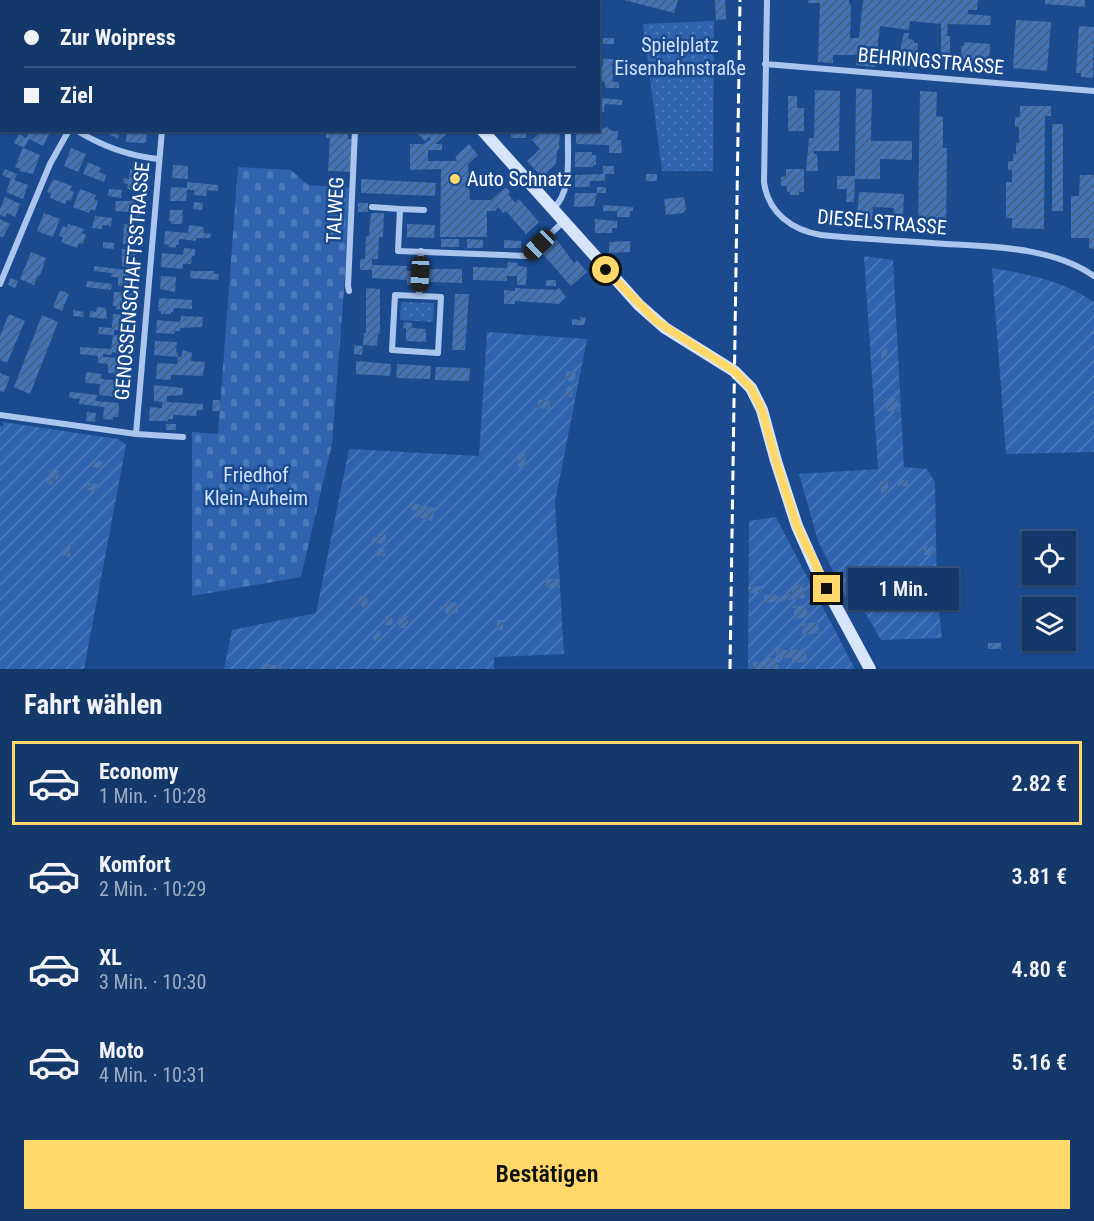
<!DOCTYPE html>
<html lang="de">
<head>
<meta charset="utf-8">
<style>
	:root { --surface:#15386b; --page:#1e3f71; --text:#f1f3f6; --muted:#9dacc1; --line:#34527e; --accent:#fed868 }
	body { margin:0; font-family:"Roboto Condensed",sans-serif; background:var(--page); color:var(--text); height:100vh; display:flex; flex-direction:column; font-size:22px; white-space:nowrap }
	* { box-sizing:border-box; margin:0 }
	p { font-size:20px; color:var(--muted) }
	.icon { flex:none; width:33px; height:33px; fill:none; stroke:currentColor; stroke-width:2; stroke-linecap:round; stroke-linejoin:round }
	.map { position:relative; height:669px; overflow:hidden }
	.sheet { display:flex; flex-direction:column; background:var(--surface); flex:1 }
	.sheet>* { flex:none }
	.banner { position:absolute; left:0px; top:0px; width:600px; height:132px; box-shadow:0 2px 4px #0004,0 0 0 2px var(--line); display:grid; align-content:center; height:132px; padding:0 24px; background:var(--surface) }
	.tools { position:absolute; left:1022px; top:531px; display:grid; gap:12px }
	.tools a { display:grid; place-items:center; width:54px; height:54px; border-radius:0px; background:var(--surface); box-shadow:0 2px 4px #0004,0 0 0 2px var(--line); font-size:30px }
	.end { position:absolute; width:27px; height:27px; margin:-14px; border:8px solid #fed868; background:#111; box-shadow:0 0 0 3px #111 }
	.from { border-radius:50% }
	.bubble { position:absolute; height:42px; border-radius:0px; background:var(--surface); box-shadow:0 2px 4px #0004,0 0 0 2px var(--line); font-size:20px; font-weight:600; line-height:42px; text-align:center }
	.car { position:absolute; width:18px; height:36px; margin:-18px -9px; border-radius:8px; box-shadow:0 0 4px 2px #0007; background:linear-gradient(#222 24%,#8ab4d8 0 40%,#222 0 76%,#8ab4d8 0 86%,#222 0) }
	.banner b { display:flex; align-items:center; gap:21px; height:57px; font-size:22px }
	.banner b+b { border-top:2px solid var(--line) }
	.banner i { width:15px; height:15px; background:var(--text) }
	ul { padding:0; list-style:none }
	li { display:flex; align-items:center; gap:18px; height:84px; margin:0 12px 9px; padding:0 12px; border:3px solid transparent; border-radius:0px }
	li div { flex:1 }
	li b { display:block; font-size:22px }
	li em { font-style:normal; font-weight:600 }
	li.current { border-color:var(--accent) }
	li>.icon { width:54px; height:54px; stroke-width:1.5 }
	h2 { padding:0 24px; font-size:27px; line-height:72px }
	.action { display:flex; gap:12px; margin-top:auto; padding:12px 24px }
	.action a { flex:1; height:69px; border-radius:0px; background:var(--accent); color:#111; font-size:24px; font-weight:600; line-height:69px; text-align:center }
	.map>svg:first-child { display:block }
	.cemetery { fill:url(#cemetery-stones) }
	.park { fill:url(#park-dots) }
	.garden { fill:url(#garden-furrows) }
	.building { fill:url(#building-hatch) }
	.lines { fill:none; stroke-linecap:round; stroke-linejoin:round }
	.street { stroke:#aac6ee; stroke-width:6 }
	.secondary { stroke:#d7e5fa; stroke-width:12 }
	.rail { stroke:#fff; stroke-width:3; stroke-dasharray:10 4.5; stroke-linecap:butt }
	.route { stroke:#fed868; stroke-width:8 }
	.poi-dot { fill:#fed868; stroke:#1c4a8f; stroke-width:2 }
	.labels { text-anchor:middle; stroke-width:5; stroke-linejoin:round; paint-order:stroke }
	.park-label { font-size:20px; fill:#d0e1fa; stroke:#1c4a8f }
	.street-label { font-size:20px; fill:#fff; stroke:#1c4a8f }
	.poi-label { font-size:20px; fill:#fff; stroke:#1c4a8f; text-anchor:start }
</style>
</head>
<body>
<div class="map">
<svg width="1094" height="669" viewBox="0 0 1094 669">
	<defs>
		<pattern id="cemetery-stones" width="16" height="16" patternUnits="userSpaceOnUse" patternTransform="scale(1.5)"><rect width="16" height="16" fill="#2f63ad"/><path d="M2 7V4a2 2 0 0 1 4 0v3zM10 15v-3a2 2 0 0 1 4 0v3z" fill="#4e7ab9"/></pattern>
		<pattern id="park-dots" width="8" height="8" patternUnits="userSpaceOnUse" patternTransform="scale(1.5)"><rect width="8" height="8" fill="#2f63ad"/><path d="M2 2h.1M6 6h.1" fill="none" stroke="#4e7ab9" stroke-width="1.8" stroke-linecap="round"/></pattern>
		<pattern id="garden-furrows" width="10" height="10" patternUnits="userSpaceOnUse" patternTransform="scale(1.5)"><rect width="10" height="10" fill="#2f63ad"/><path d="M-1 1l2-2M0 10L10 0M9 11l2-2" fill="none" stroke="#4e7ab9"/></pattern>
		<pattern id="building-hatch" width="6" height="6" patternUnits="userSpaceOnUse" patternTransform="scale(1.5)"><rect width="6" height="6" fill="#4473b7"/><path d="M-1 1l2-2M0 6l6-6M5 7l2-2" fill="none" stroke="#485e7c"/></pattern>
	</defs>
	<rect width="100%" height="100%" fill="#1c4a8f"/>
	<path class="cemetery" d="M238 167 291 170 308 185 352 188 332 444 301 577 192 596V432L218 434Z"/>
	<path class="park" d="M714 21 713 171H662L643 24Z
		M401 302 434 303 433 322 400 320Z"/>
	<path class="garden" d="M864 256 893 260 904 467 927 469 935 482 937 592 942 638 881 640 866 614 851 607 818 541 799 474 878 469Z
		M992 268C1029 274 1063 281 1094 302V452L1006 454Z
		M487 332 587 339 555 502 564 654 494 657V669H224L232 630 316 613 349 449 479 456Z
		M3 422 118 439 126 445 84 669H0V426L3 427Z
		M776 517 855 669H748L749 521Z"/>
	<path class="building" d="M624 0H678L674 13Z
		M715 0H725L726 19 716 20Z
		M808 0H849V4H851L850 38H859L863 0H978L977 10H968V14L991 16 990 25 948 24 947 36H950V55H941V24L910 21 909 30 880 26 877 52 886 53 885 60 876 59 875 67 856 65 857 55H833V63L818 62 820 3H808Z
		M1045 0H1085V7L1045 4Z
		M1016 20 1051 22 1047 71 1013 68Z
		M1079 26 1094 27 1093 78 1081 77V73H1076Z
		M904 33H909L908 39 914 40V43H918L916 69 906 68V62H903L904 51H900Z
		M603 38H614V44H603Z
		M964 42 990 44 989 66 962 64 961 46H964Z
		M603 59H624V64H612L613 82H619V88H605V82H598V66H603Z
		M598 88H602V98L622 100V105L605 104 604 112H598V104H602V99H598Z
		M856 88 872 90 871 141H912V160L880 159V179H855L854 202H846L847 189H837V176H855Z
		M815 90 840 91 839 151H814V154H817L818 171H806L809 138H814Z
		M920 91 937 92 936 116 943 117V148H947L946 232 918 231Z
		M788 96H797V108H804V131H788Z
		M1020 106H1051V116H1045L1044 229 1012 228V218H1006V182H1012V170H1008V161H1013V154H1016V143H1019V127H1015V117H1020Z
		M1052 124H1063V211H1052Z
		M607 127 612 131H618L617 140H621L622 153H609V145L576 144V131H598Z
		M31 130H51L43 146 29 139 24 148 40 155 33 174 20 171V169L15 167 23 147 14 143 19 134 26 138Z
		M105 130H124L122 134 119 133 118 139 105 132Z
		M127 130H147L146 143 126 142Z
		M326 130H348V139H354L352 172 328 171 330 138H326Z
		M418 130H451L435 144H442V150H428V161H457L455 157 469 144 478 155 468 164 470 200H491L506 187 510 192 508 194 515 203 519 199 539 222 526 234 506 211 503 213 498 207 495 211H487V237H440L441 169 410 170V144H424L431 139 429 137 425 141 418 134Z
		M511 130H529V133H526V138H511Z
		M546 130H560L559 149 557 151 556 164 542 177 527 161 540 149 532 140 541 132 544 135Z
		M71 148 86 154 78 172 64 166Z
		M575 152H592V155H596V165H593V167H575Z
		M88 162 101 168 99 172 106 175 104 182 83 174Z
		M173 165 188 166V179L172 178Z
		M603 166H614V174H605V181H590V187H575V175L603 174Z
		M5 169 17 174 14 180 28 185 23 199 6 192 11 179 2 175Z
		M130 169 144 170 143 185H139L138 190 127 189 128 184 123 183 124 178 129 179Z
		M786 169H804V192H799V195H790V192H787V186H781V177L786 176Z
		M646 174H657V181H646Z
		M1080 175H1094V249L1089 248V238H1071V196H1079Z
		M53 179 72 186 70 190 74 192 71 201 67 200 65 204 50 198 51 194 47 192Z
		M361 179 436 183 435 196 361 193Z
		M187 182 218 185V191L207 190 206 196 194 195V190H187L186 201H170L171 187 187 188Z
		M597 187H606V193H597L594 206 574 207 575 193H597Z
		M80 189 96 195 94 199 98 201 95 211 91 209 89 213 73 207Z
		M109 189 122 190 121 198 108 196Z
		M859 192 904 194 903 219H893L894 208 873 207 872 220H857Z
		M131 195H134V198L142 199 140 221 129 220 130 212 115 211 116 201H130Z
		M5 197 20 204 15 217 7 213 5 217 0 215V209Z
		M684 197 686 209 683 213 666 215 664 199Z
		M194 202 203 203 202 210 193 209Z
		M358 203H368V212H358Z
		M603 205 633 207V211H630V217H617V211H603Z
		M170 210H183L182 224H171V221H169Z
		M44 213 60 219 53 237 37 231Z
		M371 213H384L383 237H379L378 259H372V265L407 266V271H415V285H407V280L372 278V270H360V259H365L366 236H369Z
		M95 216 112 218 111 226 102 225V229L92 228Z
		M0 219 10 224 3 237 0 236Z
		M595 219 617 221V228H612V233H595Z
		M68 224 84 229 82 233 86 235 83 244 79 243 77 248 61 242 63 237 59 236 63 226 67 228Z
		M124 224 138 225 137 245 123 244Z
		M407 224 435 225 434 238 407 237Z
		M189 225 204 227 203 233 211 234 210 238H196V241L179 239V245H176V248L168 247V245L164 244 165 231 188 233Z
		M441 239H459V247H441Z
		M467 239 483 240V248H467Z
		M556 239 574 263 577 260 587 272 571 286 541 252Z
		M504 240 521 241V248H504Z
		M630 241V252L609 253V242Z
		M103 242 114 243V249L103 248Z
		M184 248 195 249V256H192L191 264H183V269L161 267 162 253 183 255Z
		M122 249 136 250 134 265 130 264V267L122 266Z
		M31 252 46 258 40 276 38 275 34 285 20 279Z
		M508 262 518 263V266L527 267 526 285H517V276H507V281L473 280V267L507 268Z
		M94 266 134 271 133 285 131 287 118 286V277H111L112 273 94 271Z
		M428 269H462V283L428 282Z
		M191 271H215L214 274H219L218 280 190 278Z
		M161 276 176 277 175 292 160 289Z
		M10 278 18 281 15 288 8 285Z
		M546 280H556V286H546Z
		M87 281 112 284 111 290 86 287Z
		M366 288 380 289V334H378L377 346 363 345 364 333H366Z
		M515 288 556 290 559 288 566 297 559 304 515 301V304H504V290L515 291Z
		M60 290 69 294 62 311 53 307Z
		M114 292 132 293 129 310 116 309V306H113Z
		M455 294H469L465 350H452Z
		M159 298 192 300V309L174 308 173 312H171V314H161V311H158Z
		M97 307 106 308 107 319 89 317 90 311 96 312Z
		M73 310 84 312 83 317 73 316Z
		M9 314 25 321 7 363 0 360V336Z
		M113 314 129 315 128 329H126L125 331 114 330V335L127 336 125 354 112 352 111 355 103 354V357L124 358 121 374 108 373V364L98 363V356L80 354V347L111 349 113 335 98 334 99 327 112 328Z
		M42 315 58 322 30 394 14 387Z
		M181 316 203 317 202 327 180 328V331H175L174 334 156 333 157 320 180 322Z
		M580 317 586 318 584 325H572V319L580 320Z
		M404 322 412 323V328L426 329V342L406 341V328H403Z
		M155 341 177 342 176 352 178 353V357L154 355Z
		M354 345 363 346 362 355 354 354Z
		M887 349 888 358 881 359V350Z
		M183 350 192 353 191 361 205 362 203 376 171 375V380L156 379 157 363 177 364 178 357H181Z
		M356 361 391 364 390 376 356 374Z
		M397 364 431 366 430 379 396 378Z
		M436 367 470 368 469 381 435 380Z
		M567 371 576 373 574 382 565 380Z
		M86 372 101 374V379L122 381 120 395H118V397L99 395 100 384 85 383Z
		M0 373 10 377 4 392 0 391Z
		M154 385 183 388V395L167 396V402L203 404V410H197L196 416 173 415V419H168V421H149L150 407 162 408V402L154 401Z
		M567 386 573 387 572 397 565 396Z
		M70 392 97 395 96 401 119 403 118 417H113V420L103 419 104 407 79 404 80 399 69 398Z
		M891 398 898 399 899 411H886L885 399Z
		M538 399 551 401 550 409 537 408Z
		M213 400H220V411H212Z
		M87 412 96 413 95 422 86 421Z
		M166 424H176V430H166Z
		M518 453H526L525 467H518Z
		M93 460 103 462 101 469 91 466Z
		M49 470 59 471 58 479H53L52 485 46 484Z
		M898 480H908V486L898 487Z
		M880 481H888V494H881Z
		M88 483 98 484 97 491 87 490Z
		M412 503 435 508 432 521 415 517 416 511 411 509Z
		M378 533 386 534 385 544 373 543V537L378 538Z
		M64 546 71 547 70 557 62 556Z
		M934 546V554L924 555V547Z
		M378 548 385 549V556H377Z
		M936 568 935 578H930V574H926V577L915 576V579L906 581 884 583 883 573Z
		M545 579H559L560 587 546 588Z
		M803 584 805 598 765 603 764 595 776 594 777 597 786 596V594H792L791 586Z
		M891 585 893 598 883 599 882 586Z
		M761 586V592L749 593 748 587Z
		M366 595 369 607 362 608 359 597Z
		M456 602 458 613 446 615 444 604Z
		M806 605 808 617 795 619 793 606Z
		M385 616H392L393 625H385Z
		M408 616V624H405L406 628H399L398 617Z
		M497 620H503V630H497Z
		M818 622 819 633 803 635 801 624Z
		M376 631H380L381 640 374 641 373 635H376Z
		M988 643H1001V649H988Z
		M783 648 784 650H792L806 648 807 662 792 663V658H776V649Z
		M765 657 778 658V669H753V662H764Z
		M264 663 281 666 280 669H263Z"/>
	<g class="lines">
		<path class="street" d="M203 0H279
			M767 0 764 182C768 213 792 230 821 235 863 239 904 241 946 244 995 247 1052 247 1094 276
			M173 2V0
			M289 2V0
			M454 2V0
			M573 2 574 0
			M0 61 2 62
			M765 64 1094 91
			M76 130C103 147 128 156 159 159
			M372 207 400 209 398 251 527 256 563 222
			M400 209 424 210
			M553 209C573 190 567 156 568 130
			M0 284 50 164 69 130
			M349 291 348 286 355 130
			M419 296 395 295 392 350 438 353 441 297 419 296 421 251
			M0 415 136 434 183 437
			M136 434 162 130"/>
		<path class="secondary" d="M364 0 366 2
			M482 130 639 305 665 328 734 371 751 388 762 410 776 461 797 526 817 571 870 669"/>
		<path class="rail" d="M730 669 740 0"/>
	</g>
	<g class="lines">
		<path class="route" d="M606 270 656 321 734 371 751 388 762 410 776 461 797 526 827 589"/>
	</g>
	<circle class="poi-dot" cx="455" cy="179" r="6"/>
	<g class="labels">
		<g class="park-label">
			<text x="680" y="52">Spielplatz<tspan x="680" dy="23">Eisenbahnstraße</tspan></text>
			<text x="256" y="482">Friedhof<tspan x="256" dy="23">Klein-Auheim</tspan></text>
		</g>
		<g class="street-label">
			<text transform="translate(931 61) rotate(5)" y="7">BEHRINGSTRASSE</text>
			<text transform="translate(335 210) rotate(-87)" y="7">TALWEG</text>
			<text transform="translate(882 222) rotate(5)" y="7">DIESELSTRASSE</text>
			<text transform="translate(132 281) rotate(-85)" y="7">GENOSSENSCHAFTSSTRASSE</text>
		</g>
		<g class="poi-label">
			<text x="467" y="186">Auto Schnatz</text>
		</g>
	</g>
</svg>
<div class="tools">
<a><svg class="icon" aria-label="locate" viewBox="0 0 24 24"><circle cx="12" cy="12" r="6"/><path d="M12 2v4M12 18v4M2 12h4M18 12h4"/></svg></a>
<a><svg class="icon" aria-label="layers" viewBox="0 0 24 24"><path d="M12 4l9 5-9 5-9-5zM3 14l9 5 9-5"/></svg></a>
</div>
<i class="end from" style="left:606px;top:270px"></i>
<i class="end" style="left:827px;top:589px"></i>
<div class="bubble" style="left:848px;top:568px;width:111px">1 Min.</div>
<i class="car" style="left:539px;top:245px;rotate:226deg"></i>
<i class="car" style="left:420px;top:274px;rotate:183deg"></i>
<div class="banner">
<b><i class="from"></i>Zur Woipress</b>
<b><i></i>Ziel</b>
</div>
</div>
<section class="sheet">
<h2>Fahrt wählen</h2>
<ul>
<li class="current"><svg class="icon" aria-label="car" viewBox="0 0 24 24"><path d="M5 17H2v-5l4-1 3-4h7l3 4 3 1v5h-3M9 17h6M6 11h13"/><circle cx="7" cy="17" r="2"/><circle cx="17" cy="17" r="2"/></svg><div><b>Economy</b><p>1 Min. · 10:28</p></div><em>2.82 €</em></li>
<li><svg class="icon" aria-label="car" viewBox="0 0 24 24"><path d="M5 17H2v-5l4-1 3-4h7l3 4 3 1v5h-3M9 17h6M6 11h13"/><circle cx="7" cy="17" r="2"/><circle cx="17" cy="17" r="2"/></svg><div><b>Komfort</b><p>2 Min. · 10:29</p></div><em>3.81 €</em></li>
<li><svg class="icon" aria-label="car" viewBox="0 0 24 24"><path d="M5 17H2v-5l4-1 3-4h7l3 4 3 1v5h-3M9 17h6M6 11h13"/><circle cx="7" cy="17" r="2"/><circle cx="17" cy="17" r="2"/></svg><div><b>XL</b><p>3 Min. · 10:30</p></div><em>4.80 €</em></li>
<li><svg class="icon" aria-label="car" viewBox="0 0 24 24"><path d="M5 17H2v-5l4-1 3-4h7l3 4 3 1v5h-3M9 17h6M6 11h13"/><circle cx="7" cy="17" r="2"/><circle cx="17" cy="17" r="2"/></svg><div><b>Moto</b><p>4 Min. · 10:31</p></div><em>5.16 €</em></li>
</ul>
<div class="action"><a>Bestätigen</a></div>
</section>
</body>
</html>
